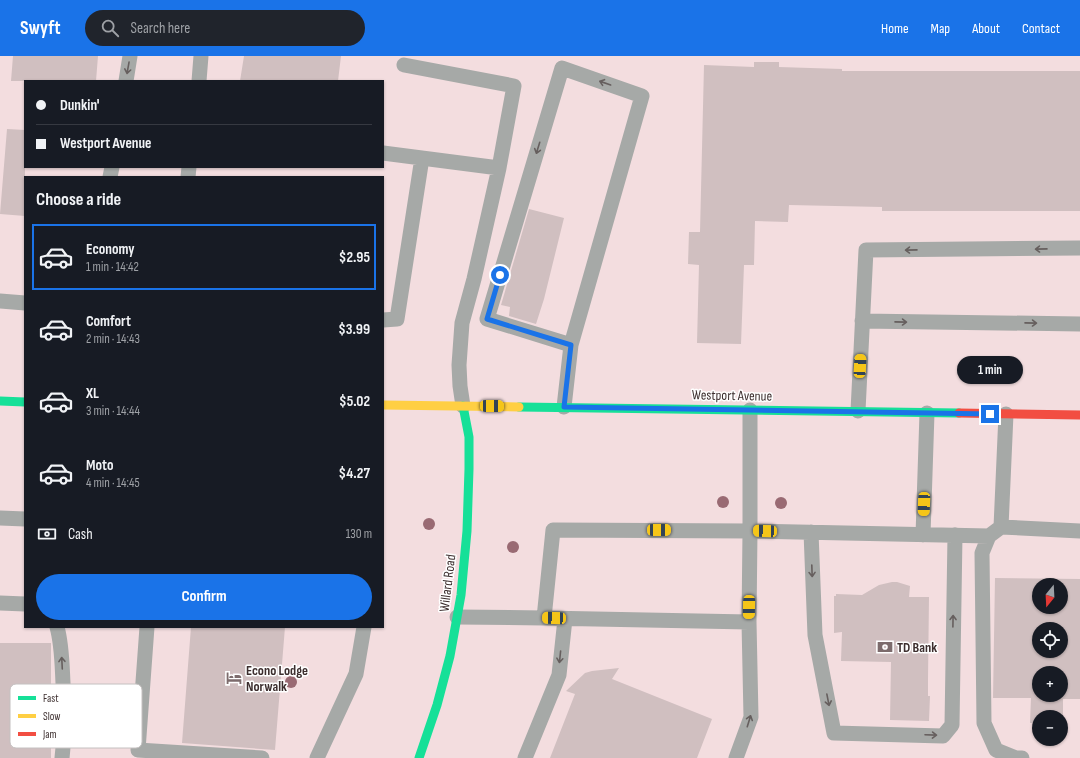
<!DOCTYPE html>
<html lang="en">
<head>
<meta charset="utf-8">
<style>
	:root { --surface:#171b24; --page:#20242c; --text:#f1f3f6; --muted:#9ea1a6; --line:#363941; --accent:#1a73e8 }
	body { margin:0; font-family:"Sofia Sans Condensed",sans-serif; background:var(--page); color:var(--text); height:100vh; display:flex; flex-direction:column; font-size:15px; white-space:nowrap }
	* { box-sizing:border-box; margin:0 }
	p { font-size:13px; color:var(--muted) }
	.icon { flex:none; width:22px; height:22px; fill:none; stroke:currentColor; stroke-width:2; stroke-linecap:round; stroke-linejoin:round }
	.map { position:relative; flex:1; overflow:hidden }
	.side { position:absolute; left:24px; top:120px; width:360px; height:452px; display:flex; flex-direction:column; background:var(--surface); border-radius:0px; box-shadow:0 1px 3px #0004 }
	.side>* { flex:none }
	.hud { position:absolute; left:24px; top:24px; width:360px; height:88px; border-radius:0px; box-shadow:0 1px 3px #0004; display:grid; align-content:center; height:88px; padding:0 12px; background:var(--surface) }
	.needle { width:26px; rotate:198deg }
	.tools { position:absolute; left:1032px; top:522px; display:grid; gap:8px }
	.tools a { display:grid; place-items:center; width:36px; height:36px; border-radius:50%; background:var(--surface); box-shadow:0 1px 3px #0004; font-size:20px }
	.end { position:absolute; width:18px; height:18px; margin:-9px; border:5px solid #1a73e8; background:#fff; box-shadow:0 0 0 2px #fff }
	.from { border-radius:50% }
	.bubble { position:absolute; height:28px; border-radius:14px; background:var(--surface); box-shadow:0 1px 3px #0004; font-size:13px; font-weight:700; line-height:28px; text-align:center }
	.car { position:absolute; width:12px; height:24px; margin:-12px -6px; border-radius:5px; box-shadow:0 0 3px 1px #0007; background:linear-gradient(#f5c518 24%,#345 0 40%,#f5c518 0 76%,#345 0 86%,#f5c518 0) }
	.hud b { display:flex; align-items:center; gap:14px; height:38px; font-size:15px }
	.hud b+b { border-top:1px solid var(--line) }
	.hud i { width:10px; height:10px; background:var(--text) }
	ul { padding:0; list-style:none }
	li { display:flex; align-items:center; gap:12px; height:66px; margin:0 8px 6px; padding:0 4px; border:2px solid transparent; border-radius:0px }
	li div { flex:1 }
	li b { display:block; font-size:15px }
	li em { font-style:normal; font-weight:700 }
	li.on { border-color:var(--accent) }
	li>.icon { width:36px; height:36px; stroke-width:1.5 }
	h2 { padding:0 12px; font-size:18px; line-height:48px }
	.pay { display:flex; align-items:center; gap:10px; height:44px; padding:0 12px; font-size:15px }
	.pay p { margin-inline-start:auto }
	.primary-button { display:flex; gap:8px; margin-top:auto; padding:8px 12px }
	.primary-button a { flex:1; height:46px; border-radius:24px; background:var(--accent); color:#fff; font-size:16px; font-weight:700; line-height:46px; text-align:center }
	header { display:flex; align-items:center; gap:24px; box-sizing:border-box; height:56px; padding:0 20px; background:var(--accent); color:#fff }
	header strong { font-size:19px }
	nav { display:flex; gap:22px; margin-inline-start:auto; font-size:14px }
	.search { width:280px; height:36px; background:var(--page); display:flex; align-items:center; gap:10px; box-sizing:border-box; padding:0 14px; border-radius:22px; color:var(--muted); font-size:15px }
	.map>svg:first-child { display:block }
	.building { fill:#d0bfc0; fill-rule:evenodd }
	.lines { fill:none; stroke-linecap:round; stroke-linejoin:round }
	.lane { stroke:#a6a9a7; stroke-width:15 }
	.fast { stroke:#16e098; stroke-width:9 }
	.slow { stroke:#ffcf43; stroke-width:9 }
	.jam { stroke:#f24e42; stroke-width:9 }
	.tree { fill:#996a73 }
	.oneway { stroke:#665f5e }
	.route { stroke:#1a73e8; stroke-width:5 }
	.labels { text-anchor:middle; stroke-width:3; stroke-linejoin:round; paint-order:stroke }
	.street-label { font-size:14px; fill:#3c2e2e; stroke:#fff }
	.poi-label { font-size:14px; font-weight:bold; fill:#3c2e2e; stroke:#fff; text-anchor:start }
	.key { fill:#fff; stroke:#c4c0c0; stroke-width:1 }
	.key-label { font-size:11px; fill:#3c2e2e }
</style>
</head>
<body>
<header>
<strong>Swyft</strong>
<div class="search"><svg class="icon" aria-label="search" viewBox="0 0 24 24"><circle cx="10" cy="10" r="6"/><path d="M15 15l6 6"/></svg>Search here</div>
<nav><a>Home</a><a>Map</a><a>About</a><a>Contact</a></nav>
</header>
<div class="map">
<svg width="1080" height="702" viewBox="0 0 1080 702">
	<rect width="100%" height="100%" fill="#f3dddf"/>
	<path class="building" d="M13 0H98L96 25H11Z
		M244 0H341L338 25H240Z
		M754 6H779V11L842 13V15H1080V155H882V151L789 149 788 166 755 165 754 209H744L741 288 697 287 699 209 688 208 689 176H700L704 9 754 11Z
		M7 73 25 74V160L0 158Z
		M529 153 564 162 544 243 536 268 509 260 510 251 501 249Z
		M995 522 1080 523V643H1063V668H1061V661H1039V667H1030L1031 642H993ZM1039 529H1061V551H1039ZM1039 573H1061V595H1039ZM1039 617H1061V639H1039Z
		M892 526H897L910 530 909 541H929L928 623V640H930L929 665 890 664 891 606 841 605 842 576 834 577V540H836V538L862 539 879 529Z
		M191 571H285L275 694 182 687Z
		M0 587H51V702H0Z
		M619 612 612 623 712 663 697 702H550L575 638 566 635 585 617 592 615Z"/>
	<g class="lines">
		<path class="lane" d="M404 9 514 30 499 112 474 223 462 267 459 309 460 330 463 350
			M126 25 130 0
			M199 25 201 0
			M383 97 499 112
			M110 121 112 111
			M188 121 189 111
			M0 245 25 247
			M383 264 397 263 422 102
			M862 265 1080 268
			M564 351 571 289 642 40 562 12 487 263 571 289
			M858 355 866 194 1080 192
			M0 462 25 463
			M1001 471 1006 358
			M811 476 815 579 834 677 943 680 952 669 955 479
			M923 479 927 357
			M0 547 25 548
			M457 561 544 562 553 474 750 475V354
			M544 562 749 566 750 475 989 480
			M57 571C62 589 62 608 63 627 64 652 65 677 62 702
			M147 571 138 694 262 702
			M317 702 356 618 364 571
			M525 702 559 619 565 563
			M736 702 751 661 749 566
			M1022 702H1016L996 694 984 667 982 497 989 480 1001 471 1080 475"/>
		<path class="fast" d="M0 345 25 346
			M519 351 959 357
			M419 702 437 649 450 600 461 539 467 475 469 413V381L463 350"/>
		<path class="slow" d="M383 349 519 351"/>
		<path class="jam" d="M959 357 1080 359"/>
	</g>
	<g class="tree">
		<circle cx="723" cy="446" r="6"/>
		<circle cx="781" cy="447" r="6"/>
		<circle cx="429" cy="468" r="6"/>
		<circle cx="513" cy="491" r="6"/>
		<circle cx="291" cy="626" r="6"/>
	</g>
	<defs><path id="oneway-shaft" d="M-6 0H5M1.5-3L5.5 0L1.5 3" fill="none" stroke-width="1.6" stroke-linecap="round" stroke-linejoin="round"/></defs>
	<g class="oneway">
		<use href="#oneway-shaft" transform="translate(128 12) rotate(100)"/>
		<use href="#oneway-shaft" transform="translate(605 27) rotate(-161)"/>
		<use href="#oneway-shaft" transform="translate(538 92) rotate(107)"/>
		<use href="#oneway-shaft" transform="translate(1041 193) rotate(179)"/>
		<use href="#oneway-shaft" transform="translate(911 194) rotate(179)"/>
		<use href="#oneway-shaft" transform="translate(901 266) rotate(1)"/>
		<use href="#oneway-shaft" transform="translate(1031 267) rotate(1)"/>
		<use href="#oneway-shaft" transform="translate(812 515) rotate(88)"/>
		<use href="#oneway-shaft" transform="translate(953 565) rotate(-89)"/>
		<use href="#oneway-shaft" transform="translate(560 601) rotate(96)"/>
		<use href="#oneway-shaft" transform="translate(62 607) rotate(-93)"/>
		<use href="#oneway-shaft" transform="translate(828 644) rotate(79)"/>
		<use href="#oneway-shaft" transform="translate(749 665) rotate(-73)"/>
		<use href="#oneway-shaft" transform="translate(931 679) rotate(2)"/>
	</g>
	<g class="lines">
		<path class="route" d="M500 219 487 263 571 289 564 351 990 358"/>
	</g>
	<defs>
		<symbol id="bank-bare" viewBox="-9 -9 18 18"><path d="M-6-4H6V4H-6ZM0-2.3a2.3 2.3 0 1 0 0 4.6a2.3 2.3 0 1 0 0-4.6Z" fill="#7c6b6c" stroke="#fff" stroke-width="2.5" paint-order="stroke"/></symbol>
		<symbol id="hotel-bare" viewBox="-9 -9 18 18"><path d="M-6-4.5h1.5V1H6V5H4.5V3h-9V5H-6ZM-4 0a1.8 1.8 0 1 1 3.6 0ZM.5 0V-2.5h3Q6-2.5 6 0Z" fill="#7c6b6c" stroke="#fff" stroke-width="2.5" paint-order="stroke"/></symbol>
	</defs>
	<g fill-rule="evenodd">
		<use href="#bank-bare" x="874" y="580" width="22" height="22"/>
		<use href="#hotel-bare" x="223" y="611" width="22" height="22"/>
	</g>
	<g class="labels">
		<g class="street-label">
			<text transform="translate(732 339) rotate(1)" y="5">Westport Avenue</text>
			<text transform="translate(447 527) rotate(-83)" y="5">Willard Road</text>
		</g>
		<g class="poi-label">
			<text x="897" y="596">TD Bank</text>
			<text x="246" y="619">Econo Lodge<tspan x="246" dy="16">Norwalk</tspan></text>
		</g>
	</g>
	<rect x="10" y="628" width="132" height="64" rx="6" class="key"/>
	<rect x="18" y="640" width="18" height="4" fill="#16e098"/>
	<rect x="18" y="658" width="18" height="4" fill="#ffcf43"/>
	<rect x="18" y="676" width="18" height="4" fill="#f24e42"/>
	<g class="key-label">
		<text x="43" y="646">Fast</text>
		<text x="43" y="664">Slow</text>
		<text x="43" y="682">Jam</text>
	</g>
</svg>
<div class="tools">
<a><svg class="needle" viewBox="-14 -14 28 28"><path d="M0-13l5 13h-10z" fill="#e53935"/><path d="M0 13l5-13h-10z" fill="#9ea1a6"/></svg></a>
<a><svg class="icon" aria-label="locate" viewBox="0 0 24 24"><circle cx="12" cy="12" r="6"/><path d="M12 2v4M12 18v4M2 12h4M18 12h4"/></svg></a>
<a>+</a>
<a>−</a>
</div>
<i class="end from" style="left:500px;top:219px"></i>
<i class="end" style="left:990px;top:358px"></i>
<div class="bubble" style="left:957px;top:300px;width:66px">1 min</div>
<i class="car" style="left:860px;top:310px;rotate:3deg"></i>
<i class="car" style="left:492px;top:350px;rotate:91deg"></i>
<i class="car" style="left:924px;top:448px;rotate:182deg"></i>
<i class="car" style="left:659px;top:474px;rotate:90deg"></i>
<i class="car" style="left:765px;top:475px;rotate:272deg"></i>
<i class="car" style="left:749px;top:551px;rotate:181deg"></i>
<i class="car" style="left:554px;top:562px;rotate:272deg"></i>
<div class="hud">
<b><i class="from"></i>Dunkin'</b>
<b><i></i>Westport Avenue</b>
</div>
<section class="side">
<h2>Choose a ride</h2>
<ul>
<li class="on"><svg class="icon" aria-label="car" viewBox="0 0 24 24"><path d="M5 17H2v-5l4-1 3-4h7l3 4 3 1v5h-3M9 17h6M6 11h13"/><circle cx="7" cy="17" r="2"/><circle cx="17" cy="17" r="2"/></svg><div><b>Economy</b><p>1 min · 14:42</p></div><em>$2.95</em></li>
<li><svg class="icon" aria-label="car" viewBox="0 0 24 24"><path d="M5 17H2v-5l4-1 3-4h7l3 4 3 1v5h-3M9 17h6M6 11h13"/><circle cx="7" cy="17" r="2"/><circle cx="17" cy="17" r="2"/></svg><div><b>Comfort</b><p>2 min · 14:43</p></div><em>$3.99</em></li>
<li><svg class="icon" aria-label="car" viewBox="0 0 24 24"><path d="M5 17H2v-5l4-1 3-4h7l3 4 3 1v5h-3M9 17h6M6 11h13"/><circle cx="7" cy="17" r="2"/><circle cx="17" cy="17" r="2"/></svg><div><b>XL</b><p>3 min · 14:44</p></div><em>$5.02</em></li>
<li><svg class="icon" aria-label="car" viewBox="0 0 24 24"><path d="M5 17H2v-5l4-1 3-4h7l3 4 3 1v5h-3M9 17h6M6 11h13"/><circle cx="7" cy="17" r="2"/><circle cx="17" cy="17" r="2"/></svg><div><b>Moto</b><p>4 min · 14:45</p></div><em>$4.27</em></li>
</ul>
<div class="pay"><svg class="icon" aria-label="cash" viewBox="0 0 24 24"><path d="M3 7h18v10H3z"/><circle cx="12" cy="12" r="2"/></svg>Cash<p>130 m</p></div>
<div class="primary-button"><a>Confirm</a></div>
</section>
</div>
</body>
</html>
